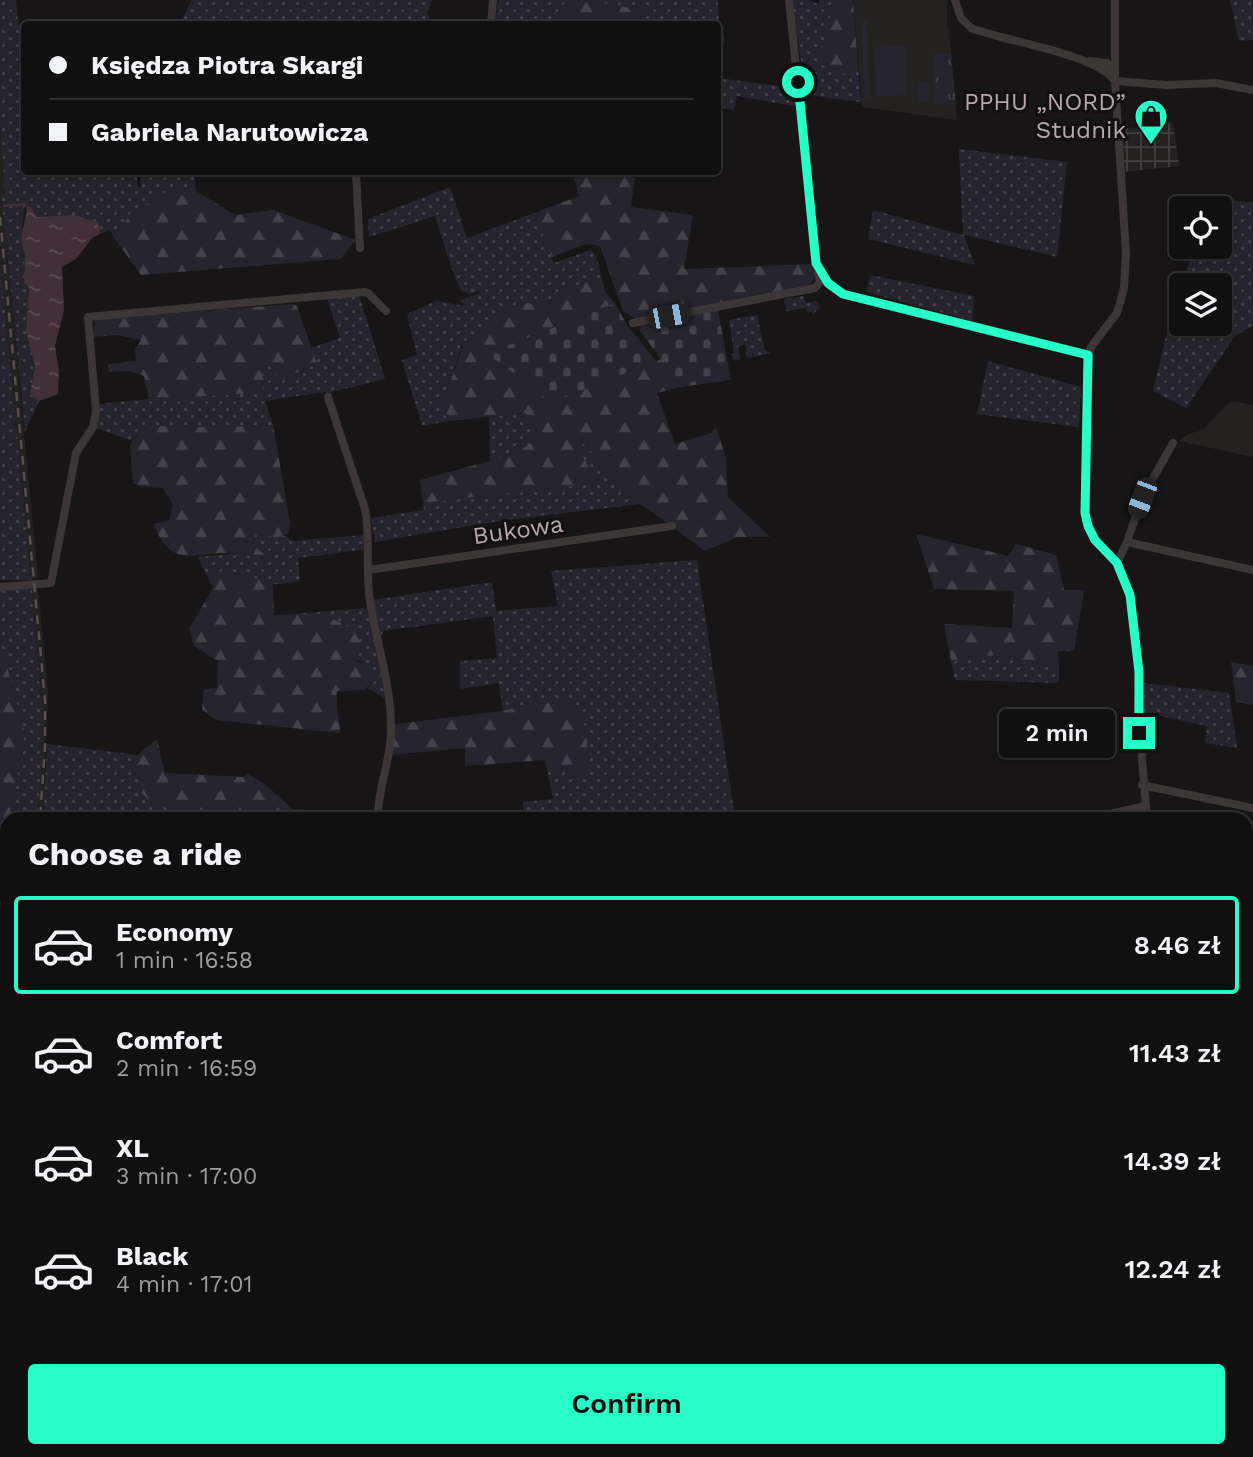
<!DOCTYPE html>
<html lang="en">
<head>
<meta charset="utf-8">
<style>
	:root { --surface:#111010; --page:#1a1919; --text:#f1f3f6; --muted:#9c9d9f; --line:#303030; --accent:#27fdc6 }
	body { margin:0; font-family:"Work Sans",sans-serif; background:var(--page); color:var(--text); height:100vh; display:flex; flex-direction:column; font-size:26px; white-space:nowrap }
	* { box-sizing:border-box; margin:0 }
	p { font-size:23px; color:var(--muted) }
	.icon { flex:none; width:38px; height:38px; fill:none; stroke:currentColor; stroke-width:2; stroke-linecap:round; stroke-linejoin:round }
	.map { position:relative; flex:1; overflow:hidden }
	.sheet { position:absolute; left:0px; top:812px; width:1253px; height:646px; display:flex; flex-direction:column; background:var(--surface); border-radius:21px 21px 0 0; box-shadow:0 4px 10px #0003,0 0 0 2px var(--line) }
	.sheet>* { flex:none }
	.banner { position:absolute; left:21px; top:21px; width:700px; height:154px; border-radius:7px; box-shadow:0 4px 10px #0003,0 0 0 2px var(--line); display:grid; align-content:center; height:154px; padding:0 28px; background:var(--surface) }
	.tools { position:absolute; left:1169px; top:196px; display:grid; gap:14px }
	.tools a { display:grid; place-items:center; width:63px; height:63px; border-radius:7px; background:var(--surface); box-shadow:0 4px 10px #0003,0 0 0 2px var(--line); font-size:35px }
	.end { position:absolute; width:32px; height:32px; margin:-16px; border:9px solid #27fdc6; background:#111; box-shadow:0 0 0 4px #111 }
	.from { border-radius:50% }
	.bubble { position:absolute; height:49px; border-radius:7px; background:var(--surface); box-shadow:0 4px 10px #0003,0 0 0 2px var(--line); font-size:23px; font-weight:600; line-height:49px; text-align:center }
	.car { position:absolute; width:21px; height:42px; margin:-21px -10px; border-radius:9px; box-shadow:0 0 5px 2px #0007; background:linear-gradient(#222 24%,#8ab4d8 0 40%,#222 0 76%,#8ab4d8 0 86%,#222 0) }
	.banner b { display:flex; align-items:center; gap:24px; height:66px; font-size:26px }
	.banner b+b { border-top:2px solid var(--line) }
	.banner i { width:18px; height:18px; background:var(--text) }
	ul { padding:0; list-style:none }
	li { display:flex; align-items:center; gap:21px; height:98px; margin:0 14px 10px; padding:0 14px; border:4px solid transparent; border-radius:7px }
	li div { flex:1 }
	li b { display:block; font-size:26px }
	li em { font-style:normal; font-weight:600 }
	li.selected { border-color:var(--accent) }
	li>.icon { width:63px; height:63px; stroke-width:1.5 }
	h2 { padding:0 28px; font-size:32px; line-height:84px }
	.cta { display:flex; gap:14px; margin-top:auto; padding:14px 28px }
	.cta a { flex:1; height:80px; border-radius:7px; background:var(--accent); color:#111; font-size:28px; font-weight:600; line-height:80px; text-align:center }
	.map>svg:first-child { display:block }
	.built { fill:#242121 }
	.industrial { fill:url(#industrial-grid) }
	.grass { fill:url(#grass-dots) }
	.forest { fill:url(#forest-firs) }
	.cemetery { fill:url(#cemetery-stones) }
	.park { fill:url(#park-tufts) }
	.garden { fill:#26252f }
	.water { fill:url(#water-ripples) }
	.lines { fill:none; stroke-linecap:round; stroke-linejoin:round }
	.stream { stroke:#432f38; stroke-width:2.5 }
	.minor { stroke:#3c3636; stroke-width:8 }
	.rail { stroke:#574e50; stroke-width:2.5; stroke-dasharray:9 7; stroke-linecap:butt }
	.route { stroke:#27fdc6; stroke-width:9 }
	.labels { text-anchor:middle; stroke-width:6; stroke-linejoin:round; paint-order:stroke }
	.poi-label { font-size:24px; fill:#b8a6aa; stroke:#121010; text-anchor:end }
	.street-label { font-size:24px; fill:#b8a6aa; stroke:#121010 }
</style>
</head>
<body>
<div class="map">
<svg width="1253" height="1457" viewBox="0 0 1253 1457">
	<defs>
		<pattern id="industrial-grid" width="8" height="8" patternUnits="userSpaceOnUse" patternTransform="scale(1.75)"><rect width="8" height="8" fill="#242121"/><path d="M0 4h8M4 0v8" fill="none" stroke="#423e3f"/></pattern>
		<pattern id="grass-dots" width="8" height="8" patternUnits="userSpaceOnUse" patternTransform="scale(1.75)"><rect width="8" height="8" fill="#26252f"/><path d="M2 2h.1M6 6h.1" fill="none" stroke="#43424a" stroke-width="1.8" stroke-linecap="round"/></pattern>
		<pattern id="forest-firs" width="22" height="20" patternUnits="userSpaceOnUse" patternTransform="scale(1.75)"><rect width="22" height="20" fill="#26252f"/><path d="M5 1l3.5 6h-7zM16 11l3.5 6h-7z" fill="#43424a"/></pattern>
		<pattern id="cemetery-stones" width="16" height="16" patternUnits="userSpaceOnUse" patternTransform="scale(1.75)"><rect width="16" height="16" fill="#26252f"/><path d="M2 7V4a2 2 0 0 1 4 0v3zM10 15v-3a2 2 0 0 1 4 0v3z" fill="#43424a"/></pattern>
		<pattern id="park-tufts" width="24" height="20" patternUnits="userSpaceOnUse" patternTransform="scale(1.75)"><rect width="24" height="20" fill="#26252f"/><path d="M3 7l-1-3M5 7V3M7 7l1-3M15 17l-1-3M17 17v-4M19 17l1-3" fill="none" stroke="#43424a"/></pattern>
		<pattern id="water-ripples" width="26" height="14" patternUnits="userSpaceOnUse" patternTransform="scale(1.75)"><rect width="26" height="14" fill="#432f38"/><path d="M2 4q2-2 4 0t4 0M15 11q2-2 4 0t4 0" fill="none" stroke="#5c4a52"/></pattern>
	</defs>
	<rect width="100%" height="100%" fill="#171515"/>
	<path class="built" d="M853 0H947V27L949 28 957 120 862 107Z
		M0 122 5 194 1 195 38 577 31 580 0 260Z
		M1234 401 1253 405V457L1179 441 1188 434 1203 430 1226 405Z
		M38 587 48 690 43 819H37L42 766V712L32 588Z"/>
	<path class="industrial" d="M1173 122 1179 166 1124 172 1122 129Z"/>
	<path class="grass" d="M0 0H16L20 41 18 66 24 120V172H136L138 187 141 186 140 172H194L196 191 166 192 130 214 115 239 110 230 100 234 73 215 35 217 31 207 25 205 21 237 25 255 24 271 29 286 26 331 35 366 30 394 39 401 25 432 1 194 5 193 0 122Z
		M192 0H432L427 13 432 24H246L227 18 204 24H180Z
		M498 0H565L559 24H495Z
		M582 0H718L719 23 723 26 724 43H718V24H646V10Z
		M792 0H808L818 4 820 0H832L829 25 819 54 846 74 858 67 861 102 806 95Z
		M1230 0H1253V40L1239 41Z
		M718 78 796 88 799 107 737 96 734 110 718 107Z
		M959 149 1067 162 1057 257 964 235 975 265 868 239 873 210 963 235Z
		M450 187 467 238 534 213 554 263 591 250 596 256 606 294 595 281 583 282 550 301 535 304 521 302 485 321 475 335 463 343 443 402 449 421 422 426 402 360 417 355 407 314 436 301 465 306 459 301 480 293 479 290 470 294 461 291 453 272 435 216 369 237 368 219Z
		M1232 201 1253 202V326L1235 336 1186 408 1153 391 1166 336 1181 288V324H1220V285H1182L1194 247H1220V233L1229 236Z
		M0 260 31 580H0Z
		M870 275 974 296 973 321 866 292Z
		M359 295 385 379 331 392 332 395H326L325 392 265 401 273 425 224 427 162 426 137 435 132 441 96 428 99 404 149 399 262 393 264 380 260 361 287 377 316 365 311 348 340 338 327 299Z
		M804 296 805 303 818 301 819 307 813 315 812 312 807 313 806 308 786 311 784 299Z
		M757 315 765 350 771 353 747 358 745 344 738 346 740 359 733 360 732 354 734 353 729 320Z
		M988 361 1081 387 1079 427 977 414Z
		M526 413 531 430 533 443 512 455 490 461 489 417Z
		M578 438 641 504 505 520 375 542 371 518 424 510 423 503 597 483 580 454Z
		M255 535 286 536 292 541 365 535 368 549 298 558 300 581C291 582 281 585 272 584 245 580 237 565 207 576L198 557 238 553 263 559 252 544Z
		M697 560 735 819H524L523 802 553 799 547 769 564 770 590 761 584 724 563 698H549L503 711 499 683 460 689V661L497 658 493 616 383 631 382 638 373 600 492 582 496 611 558 606 551 571Z
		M32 588 42 712V766L37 819H10L25 733 5 659 0 649V591Z
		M368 608 386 699 368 688 374 681V676L362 661 351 659 348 655 349 628 320 616 290 614Z
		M991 655 1059 669V683L955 680 951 662Z
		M1144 683 1229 693 1237 748 1205 743 1207 726 1142 712Z
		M47 744 138 755 132 762 130 768 161 803 180 819H43Z
		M293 809 372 816 373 819H304Z
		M7 834V926L0 918V853L3 854Z
		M7 969V1035L0 1034V986Z
		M1246 1022 1253 1023V1089H1246Z
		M7 1039V1126L0 1125V1050Z
		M1253 1221V1324L1246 1332V1230Z
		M0 1342H7V1412L0 1411Z
		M1253 1349V1457H1171V1451H1246V1356Z
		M293 1451H418L420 1457H290Z"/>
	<path class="forest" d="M565 0H582L646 10V24H559Z
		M832 0H853L858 67 846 74 834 73 819 54 829 25Z
		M572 172H629L635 176 631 207 693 215 684 269 813 264C815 273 816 279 809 285L636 319 623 311 600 246 586 244 552 257 534 213 579 196Z
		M196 191 235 215 273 210 356 240 340 259 141 275 115 239 130 214 166 192Z
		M595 281 615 303 488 354 532 386 551 403 661 359 680 387 657 393 675 444 711 433 716 427 726 458 728 497 770 537H737L705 551 641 504 579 439 581 454 598 483 423 503 420 480 512 455 532 443 531 430 526 413 449 421 443 402 464 343 475 335 485 321 521 302 535 304 550 301 583 282Z
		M293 304 297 306 317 364 287 377H277L270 367 260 362 264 380 263 393 149 399 144 376 129 371 109 372 108 364 136 361 135 350 141 340 117 335 93 337 95 321 101 319Z
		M273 425 290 522 288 534 278 537 255 535 252 544 266 556 263 559C254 557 245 554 236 553 200 550 171 573 154 524L169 520 173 505 163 488 141 487 133 483 130 446 132 441 143 430 162 426 224 427Z
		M916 534 1009 556 1016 544 1056 555 1064 590H1084L1074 651H1058L1059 669 991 655 951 662 944 624 1012 628 1014 591 934 589Z
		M222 571 248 576 273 584 274 615C303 614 348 611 361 644L355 652 348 655 351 659 371 666 373 671 374 681 364 690 337 691C335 701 340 721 340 733L215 720 202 709 204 689 217 688 218 661 194 646 189 629 213 588 207 576Z
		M0 649 5 659 25 733 10 819H7V834L3 855 0 853Z
		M1231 662 1253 666V705L1236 702Z
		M549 698H563L584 724 590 761 579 779H570L564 770 547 769 545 760 465 766V748L390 755 395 737V724L503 711Z
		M157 739 165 773 244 777 248 774 267 786 304 819H180L161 803H152L141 792V780L130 768C134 755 147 747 157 739Z"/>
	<path class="cemetery" d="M615 303 627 325 656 361 551 403 532 386 487 354Z
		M718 310 731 380 680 387 640 330 643 324Z"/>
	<path class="park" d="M935 53 951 54 956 104H933Z"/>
	<path class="garden" d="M862 21H867L870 98H864Z
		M905 46 906 95 876 96 874 47Z
		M919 82H930V102H919Z"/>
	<path class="water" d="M25 204 31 207 36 217 73 215 98 222 100 234 92 238 77 258 62 267 64 310 55 346 59 372 58 394 39 401 30 394 35 366 26 331 29 287 24 283 25 255 21 237 27 210Z
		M152 1451H254L253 1457H153Z"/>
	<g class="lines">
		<path class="stream" d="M4 206 25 204"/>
		<path class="minor" d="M789 0 816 263 828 283 843 294 1089 355
			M955 0 961 18 971 28C1007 42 1094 53 1115 81L1167 85 1216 83 1253 90
			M1115 0V81L1126 254 1124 288 1117 313 1091 347 1089 355 1085 513 1088 526 1095 540 1117 563 1130 595 1139 672 1138 710 1147 819
			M491 24 493 0
			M1090 61 1107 63 1115 70
			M356 172 360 248
			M633 323 815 288 820 282 818 273
			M328 397 365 509C371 539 365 571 370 601 377 644 391 685 391 728 392 759 377 788 378 819
			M1127 542 1142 498 1173 443
			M1117 563 1127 542 1253 570
			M369 570 672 526
			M0 587 51 583 76 453 93 427 96 411 88 317 364 292 368 293 386 311
			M1142 785 1253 808
			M1089 819 1145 806
			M0 924 7 933
			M1246 1095H1253
			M0 1204 7 1171"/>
		<path class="rail" d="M0 217 45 700V747L40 819
			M0 974 7 956"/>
	</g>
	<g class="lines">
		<path class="route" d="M798 82 816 263 828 283 843 294 1088 355 1085 513 1088 526 1095 540 1117 563 1130 595 1139 672V733"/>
	</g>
	<defs>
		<symbol id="shop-pin" viewBox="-11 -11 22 30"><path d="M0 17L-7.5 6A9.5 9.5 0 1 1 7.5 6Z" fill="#27fdc6" stroke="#121010"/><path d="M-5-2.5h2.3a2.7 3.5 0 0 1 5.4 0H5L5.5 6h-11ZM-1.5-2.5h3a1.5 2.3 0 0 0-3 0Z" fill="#111"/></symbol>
	</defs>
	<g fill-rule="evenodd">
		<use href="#shop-pin" x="1132" y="97" width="38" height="52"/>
	</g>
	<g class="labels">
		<g class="poi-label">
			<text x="1126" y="110">PPHU „NORD”<tspan x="1126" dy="28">Studnik</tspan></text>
		</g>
		<g class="street-label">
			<text transform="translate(518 530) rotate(-8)" y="8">Bukowa</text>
		</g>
	</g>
</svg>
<div class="tools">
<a><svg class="icon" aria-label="locate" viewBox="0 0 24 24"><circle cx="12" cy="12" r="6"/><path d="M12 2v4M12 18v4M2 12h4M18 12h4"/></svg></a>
<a><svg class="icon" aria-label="layers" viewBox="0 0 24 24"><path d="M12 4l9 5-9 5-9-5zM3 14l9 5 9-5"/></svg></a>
</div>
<i class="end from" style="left:798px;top:82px"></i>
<i class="end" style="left:1139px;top:733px"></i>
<div class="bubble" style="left:999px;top:709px;width:116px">2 min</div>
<i class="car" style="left:669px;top:316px;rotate:79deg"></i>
<i class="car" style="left:1142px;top:498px;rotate:201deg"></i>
<div class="banner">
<b><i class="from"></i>Księdza Piotra Skargi</b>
<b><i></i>Gabriela Narutowicza</b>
</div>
<section class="sheet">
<h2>Choose a ride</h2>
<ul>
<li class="selected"><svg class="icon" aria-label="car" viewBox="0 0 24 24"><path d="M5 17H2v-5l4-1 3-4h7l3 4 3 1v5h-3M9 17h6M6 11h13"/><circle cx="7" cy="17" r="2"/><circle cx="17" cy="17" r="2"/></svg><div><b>Economy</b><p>1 min · 16:58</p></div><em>8.46 zł</em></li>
<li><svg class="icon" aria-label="car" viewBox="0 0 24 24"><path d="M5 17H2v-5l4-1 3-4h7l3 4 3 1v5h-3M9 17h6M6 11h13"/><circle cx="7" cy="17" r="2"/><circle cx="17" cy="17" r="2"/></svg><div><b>Comfort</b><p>2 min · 16:59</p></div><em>11.43 zł</em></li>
<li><svg class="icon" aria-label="car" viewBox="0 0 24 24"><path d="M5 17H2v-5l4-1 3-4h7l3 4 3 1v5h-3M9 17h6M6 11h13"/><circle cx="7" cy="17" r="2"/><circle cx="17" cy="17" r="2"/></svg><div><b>XL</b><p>3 min · 17:00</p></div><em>14.39 zł</em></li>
<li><svg class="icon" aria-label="car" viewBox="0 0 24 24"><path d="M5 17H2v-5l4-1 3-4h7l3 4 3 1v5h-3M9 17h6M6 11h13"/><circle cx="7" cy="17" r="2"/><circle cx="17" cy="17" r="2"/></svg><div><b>Black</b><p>4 min · 17:01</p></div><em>12.24 zł</em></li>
</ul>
<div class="cta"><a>Confirm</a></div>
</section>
</div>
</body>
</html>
